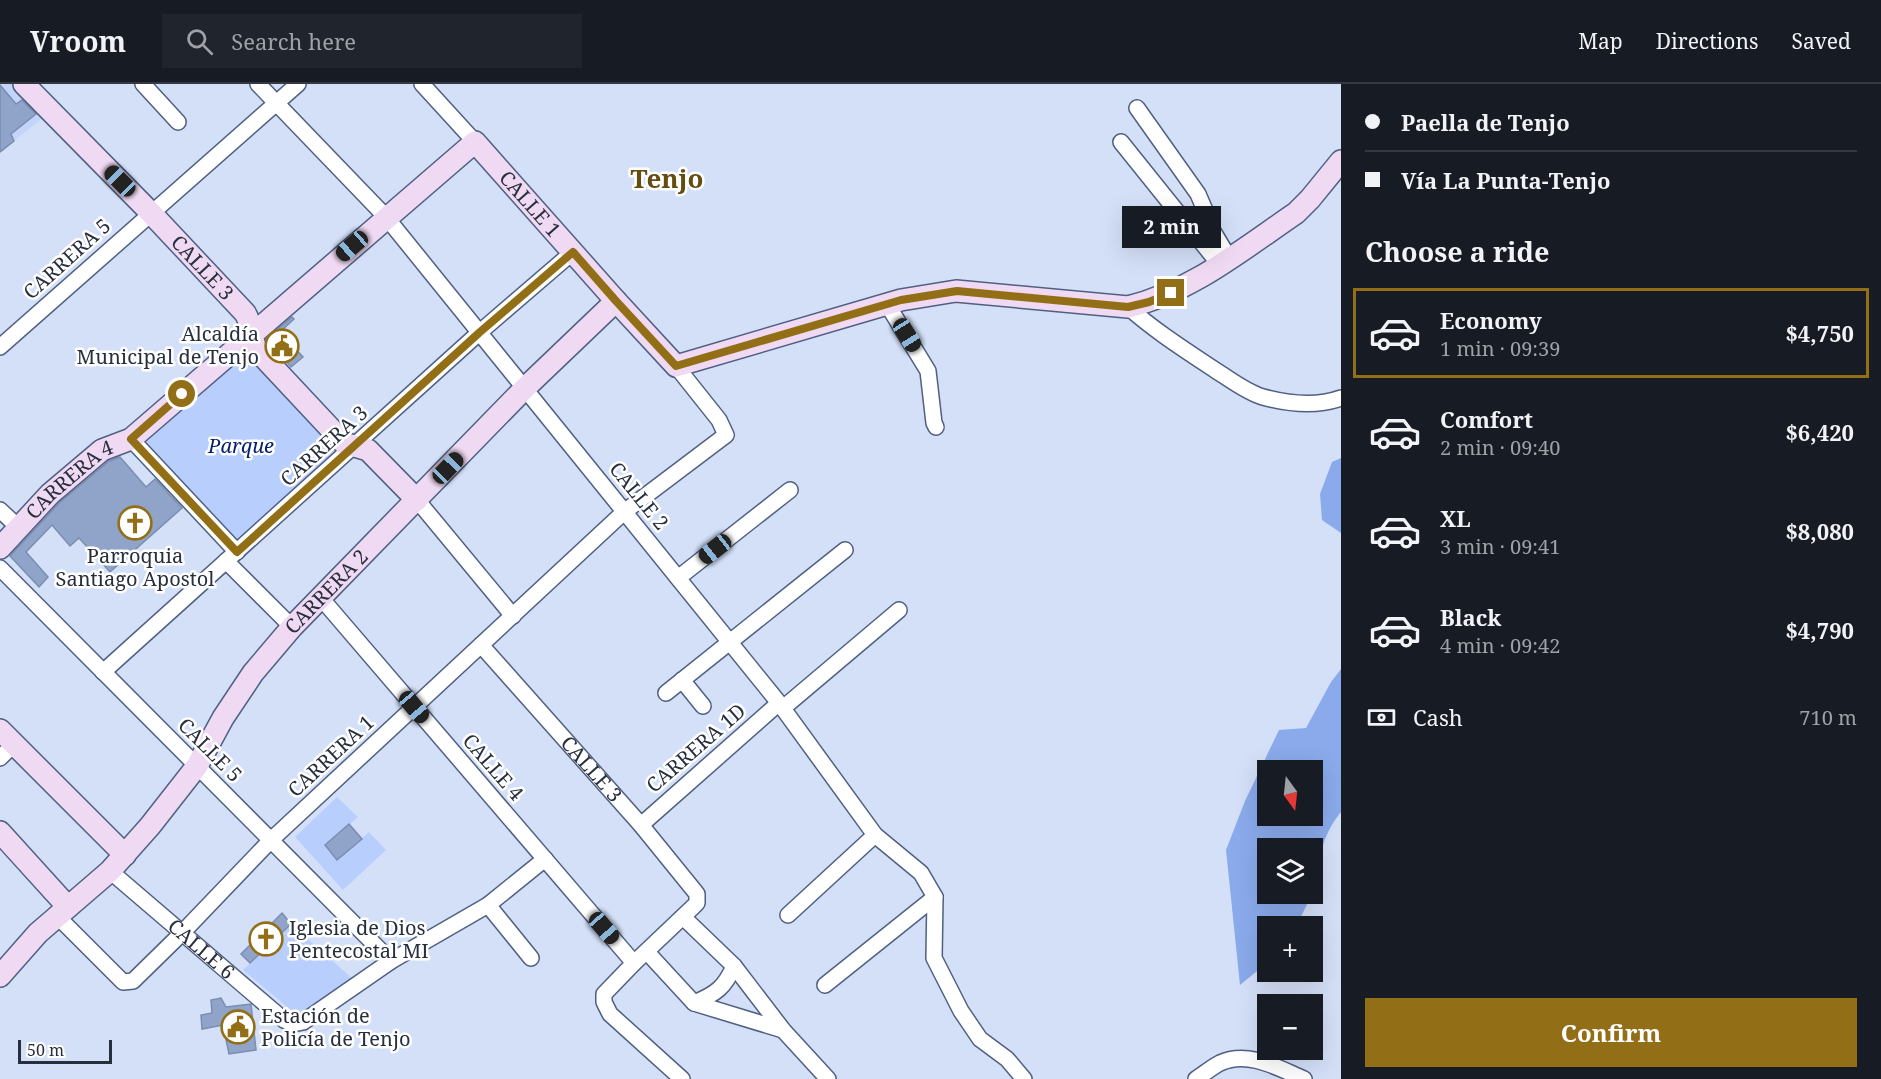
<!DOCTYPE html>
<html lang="en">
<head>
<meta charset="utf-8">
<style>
	:root { --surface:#171b24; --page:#20242c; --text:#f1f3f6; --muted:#9ea1a6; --line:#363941; --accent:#926f16 }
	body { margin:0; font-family:"Noto Serif",serif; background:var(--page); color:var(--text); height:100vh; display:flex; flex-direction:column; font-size:22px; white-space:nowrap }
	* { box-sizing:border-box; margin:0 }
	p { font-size:20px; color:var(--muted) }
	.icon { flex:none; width:33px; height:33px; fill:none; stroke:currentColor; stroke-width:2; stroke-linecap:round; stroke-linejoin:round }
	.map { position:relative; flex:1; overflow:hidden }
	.drawer { display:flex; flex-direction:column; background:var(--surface); width:540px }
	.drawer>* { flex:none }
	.guide { display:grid; align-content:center; height:132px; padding:0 24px; background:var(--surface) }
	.needle { width:39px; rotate:165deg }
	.controls { position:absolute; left:1257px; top:676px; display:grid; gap:12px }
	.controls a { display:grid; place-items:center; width:66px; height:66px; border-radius:0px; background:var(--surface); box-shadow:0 6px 24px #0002; font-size:30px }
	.scale { position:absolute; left:18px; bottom:15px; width:94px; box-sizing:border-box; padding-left:6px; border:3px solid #272e3d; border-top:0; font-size:16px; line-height:21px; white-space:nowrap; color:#272e3d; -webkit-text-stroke:4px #fff; paint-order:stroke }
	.end { position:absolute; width:27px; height:27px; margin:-14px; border:8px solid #926f16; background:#fff; box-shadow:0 0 0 3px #fff }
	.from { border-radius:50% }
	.bubble { position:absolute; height:42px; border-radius:0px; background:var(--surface); box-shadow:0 6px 24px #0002; font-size:20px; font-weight:700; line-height:42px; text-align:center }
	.car { position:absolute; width:18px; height:36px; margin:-18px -9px; border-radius:8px; box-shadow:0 0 4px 2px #0007; background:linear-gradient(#222 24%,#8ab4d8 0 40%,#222 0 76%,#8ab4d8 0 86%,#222 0) }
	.guide b { display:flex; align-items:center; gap:21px; height:57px; font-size:22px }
	.guide b+b { border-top:2px solid var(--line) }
	.guide i { width:15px; height:15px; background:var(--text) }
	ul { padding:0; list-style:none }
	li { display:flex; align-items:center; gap:18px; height:90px; margin:0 12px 9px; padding:0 12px; border:3px solid transparent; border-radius:0px }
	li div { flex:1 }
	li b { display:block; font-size:22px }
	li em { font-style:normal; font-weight:700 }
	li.on { border-color:var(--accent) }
	li>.icon { width:54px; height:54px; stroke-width:1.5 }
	h2 { padding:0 24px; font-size:27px; line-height:72px }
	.pay { display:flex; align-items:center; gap:15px; height:66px; padding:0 24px; font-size:22px }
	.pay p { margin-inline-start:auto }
	.primary-button { display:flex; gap:12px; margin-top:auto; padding:12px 24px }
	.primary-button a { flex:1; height:69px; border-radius:0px; background:var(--accent); color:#fff; font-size:24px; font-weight:700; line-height:69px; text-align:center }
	header { display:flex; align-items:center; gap:36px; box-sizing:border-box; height:84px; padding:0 30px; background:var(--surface); border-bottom:2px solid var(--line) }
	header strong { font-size:28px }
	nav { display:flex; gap:33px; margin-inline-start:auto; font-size:21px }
	.search { width:420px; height:54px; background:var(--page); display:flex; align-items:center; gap:15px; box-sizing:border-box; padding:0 21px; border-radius:0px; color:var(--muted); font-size:22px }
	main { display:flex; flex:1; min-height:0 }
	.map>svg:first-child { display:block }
	.built { fill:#c2d4f9 }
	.green { fill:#b8cffe }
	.forest { fill:#8aaaeb; fill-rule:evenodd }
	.building { fill:#90a3c8; stroke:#7b8db1; stroke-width:1.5 }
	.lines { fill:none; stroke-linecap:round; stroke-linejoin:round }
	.street-casing { stroke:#4f6082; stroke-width:18 }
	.secondary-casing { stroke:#4f6082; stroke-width:24 }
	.street { stroke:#fff; stroke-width:15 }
	.secondary { stroke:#f0d9f2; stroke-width:21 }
	.route { stroke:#926f16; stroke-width:8 }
	.labels { text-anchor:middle; stroke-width:5; stroke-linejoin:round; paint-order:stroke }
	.street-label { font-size:20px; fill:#272e3d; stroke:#fff }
	.poi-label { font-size:20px; fill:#272e3d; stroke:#fff; text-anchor:start }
	.park-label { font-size:20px; font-style:italic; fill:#07206a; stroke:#fff }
	.district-label { font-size:26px; font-weight:bold; fill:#654c11; stroke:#fff }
</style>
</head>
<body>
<header>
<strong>Vroom</strong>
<div class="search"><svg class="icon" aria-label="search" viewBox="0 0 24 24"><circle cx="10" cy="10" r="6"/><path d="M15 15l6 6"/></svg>Search here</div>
<nav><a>Map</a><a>Directions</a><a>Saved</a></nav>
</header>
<main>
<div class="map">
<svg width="1341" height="995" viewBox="0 0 1341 995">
	<rect width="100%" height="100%" fill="#d4e0f8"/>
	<path class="built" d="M0 0H13L45 32 0 68Z"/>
	<path class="green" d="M247 264 339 366 235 459 143 358Z
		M337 713 358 733 325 761 337 776 369 748 386 766 343 806 295 753Z
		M291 840 354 896 298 932 243 886Z"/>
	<path class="forest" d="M1341 374V449L1322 436 1320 410 1332 378Z
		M1341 585V728C1332 739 1324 753 1322 767 1319 786 1321 790 1313 809L1312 765H1268V810H1312L1296 843H1268L1267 879 1240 901 1226 766 1245 717 1279 646 1306 644 1331 598ZM1268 687H1312V732H1268Z"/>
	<path class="building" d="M0 1 16 20 22 16 36 30 11 50 14 57 0 68Z
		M292 233 294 235 280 248 303 273 291 283 266 255Z
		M120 373 146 403 155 395 182 424 110 488 79 454 70 462 52 441 26 468 48 493 39 503 10 472 59 419 109 377Z
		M349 740 362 755 337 776 325 761Z
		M282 829 291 840 250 879 241 870Z
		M221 914 226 923 251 920 256 966 229 970 223 941 202 945 201 931 212 929 211 916Z"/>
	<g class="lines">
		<defs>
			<g id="street">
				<path d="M143 0 178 38"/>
				<path d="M258 0 386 133 779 619 875 751 921 789 935 813 934 874 961 927 980 955 1007 975 1024 995"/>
				<path d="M422 0 475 58"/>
				<path d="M1137 24 1198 110 1204 124 1208 139 1229 174"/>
				<path d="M1121 58 1219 180"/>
				<path d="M887 220 928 287 934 339 936 343"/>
				<path d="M1128 223C1155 247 1185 266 1215 286 1230 295 1246 308 1263 313 1289 320 1316 323 1341 314"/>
				<path d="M0 263 298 0"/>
				<path d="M131 355 237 468"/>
				<path d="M417 416 513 532"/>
				<path d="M0 426 18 443"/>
				<path d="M226 477 292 543"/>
				<path d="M0 484 391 877"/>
				<path d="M678 494 790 406"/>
				<path d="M321 514 634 879"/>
				<path id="s1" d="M481 561 641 741 697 810V819L693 823 634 879 604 910V918L610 930 682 995"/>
				<path d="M103 588 480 248 573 168"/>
				<path d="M682 596 703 622"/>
				<path d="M666 609 845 466"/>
				<path d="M783 624 899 526"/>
				<path d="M0 674 14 660"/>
				<path d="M641 741 779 619"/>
				<path id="s2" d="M110 787 284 936 293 940 303 938 391 877 488 821 545 775"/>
				<path d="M488 821 531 874"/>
				<path d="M788 831 875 751"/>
				<path d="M57 832 123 898 133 897 182 849 271 756 624 428 726 351 719 336 676 282"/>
				<path d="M683 833 734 882 783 946 828 995"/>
				<path d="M647 868 694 919 783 946"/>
				<path d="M825 901 935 813"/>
				<path d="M694 919C716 910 725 903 734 882"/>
				<path d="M1196 995C1204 990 1212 983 1220 979 1248 966 1278 984 1304 995"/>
			</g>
			<g id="secondary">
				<path id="s3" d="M24 0 151 129 245 229C252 240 251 253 256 265L344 359 368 366 417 416"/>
				<path id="s4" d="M0 464 50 410 102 366 131 355 475 58 616 217 676 282 901 216 956 207 1128 223C1191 208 1243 165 1296 129L1310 115 1341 77"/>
				<path d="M0 646 125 771"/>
				<path d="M0 748 68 823"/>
				<path id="s5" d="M0 892 38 849 110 787 150 742 197 682 223 634 253 589 292 543 525 304 616 217"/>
			</g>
		</defs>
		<use href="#street" class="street-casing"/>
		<use href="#secondary" class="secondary-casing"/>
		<use href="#street" class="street"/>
		<use href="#secondary" class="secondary"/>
	</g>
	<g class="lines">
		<path class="route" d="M182 310 131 355 237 468 480 248 573 168 616 217 676 282 901 216 957 207 1128 223 1149 218 1171 209"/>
	</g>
	<defs>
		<symbol id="civic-ring" viewBox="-11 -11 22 22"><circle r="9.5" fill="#fff" stroke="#926f16" stroke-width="1.5"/><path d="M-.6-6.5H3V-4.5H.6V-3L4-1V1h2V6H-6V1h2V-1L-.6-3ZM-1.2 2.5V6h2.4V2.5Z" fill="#926f16"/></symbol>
		<symbol id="church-ring" viewBox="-11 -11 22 22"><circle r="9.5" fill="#fff" stroke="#926f16" stroke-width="1.5"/><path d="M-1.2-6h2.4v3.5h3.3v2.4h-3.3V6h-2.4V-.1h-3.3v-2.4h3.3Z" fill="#926f16"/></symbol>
	</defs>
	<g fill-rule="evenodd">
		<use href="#civic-ring" x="263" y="243" width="38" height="38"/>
		<use href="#church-ring" x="116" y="420" width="38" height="38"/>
		<use href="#church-ring" x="247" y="836" width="38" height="38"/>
		<use href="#civic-ring" x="219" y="924" width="38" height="38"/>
	</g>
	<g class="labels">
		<g class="street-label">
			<text dy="7" stroke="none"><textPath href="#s4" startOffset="710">CALLE 1</textPath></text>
			<text transform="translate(67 175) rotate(-42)" y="7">CARRERA 5</text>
			<text dy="7" stroke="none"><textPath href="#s3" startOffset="256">CALLE 3</textPath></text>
			<text transform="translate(324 362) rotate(-42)" y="7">CARRERA 3</text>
			<text dy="7" stroke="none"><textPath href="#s4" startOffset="98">CARRERA 4</textPath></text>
			<text transform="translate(639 412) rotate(51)" y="7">CALLE 2</text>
			<text dy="7" stroke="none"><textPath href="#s5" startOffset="507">CARRERA 2</textPath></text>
			<text transform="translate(696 664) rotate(-41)" y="7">CARRERA 1D</text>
			<text transform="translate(210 666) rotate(45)" y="7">CALLE 5</text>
			<text transform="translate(331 672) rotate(-43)" y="7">CARRERA 1</text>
			<text transform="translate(493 683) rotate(49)" y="7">CALLE 4</text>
			<text dy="7" stroke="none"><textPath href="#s1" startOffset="166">CALLE 3</textPath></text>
			<text dy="7" stroke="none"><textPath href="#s2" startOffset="120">CALLE 6</textPath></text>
		</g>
		<g class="poi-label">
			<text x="259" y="257" text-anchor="end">Alcaldía<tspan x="259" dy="23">Municipal de Tenjo</tspan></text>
			<text x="135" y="479" text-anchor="middle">Parroquia<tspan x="135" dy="23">Santiago Apostol</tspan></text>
			<text x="289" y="851">Iglesia de Dios<tspan x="289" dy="23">Pentecostal MI</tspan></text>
			<text x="261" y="939">Estación de<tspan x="261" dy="23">Policía de Tenjo</tspan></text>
		</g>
		<g class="park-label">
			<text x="241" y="369">Parque</text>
		</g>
		<g class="district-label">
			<text x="667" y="104">Tenjo</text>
		</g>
	</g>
</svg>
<div class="controls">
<a><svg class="needle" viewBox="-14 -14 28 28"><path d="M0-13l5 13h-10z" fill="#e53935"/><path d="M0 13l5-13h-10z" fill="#9ea1a6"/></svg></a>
<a><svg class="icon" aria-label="layers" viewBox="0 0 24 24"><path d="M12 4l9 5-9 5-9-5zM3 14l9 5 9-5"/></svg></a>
<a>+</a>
<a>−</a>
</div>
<div class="scale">50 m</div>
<i class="end from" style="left:182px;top:310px"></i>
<i class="end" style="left:1171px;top:209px"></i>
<div class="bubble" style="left:1122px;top:122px;width:99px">2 min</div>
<i class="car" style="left:120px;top:97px;rotate:315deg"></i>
<i class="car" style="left:352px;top:162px;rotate:229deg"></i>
<i class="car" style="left:907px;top:251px;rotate:148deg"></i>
<i class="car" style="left:448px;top:384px;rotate:44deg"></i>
<i class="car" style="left:715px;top:465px;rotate:232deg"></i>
<i class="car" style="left:414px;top:623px;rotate:140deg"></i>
<i class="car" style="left:604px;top:844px;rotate:139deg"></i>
</div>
<section class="drawer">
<div class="guide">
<b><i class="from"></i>Paella de Tenjo</b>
<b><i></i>Vía La Punta-Tenjo</b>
</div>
<h2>Choose a ride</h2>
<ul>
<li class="on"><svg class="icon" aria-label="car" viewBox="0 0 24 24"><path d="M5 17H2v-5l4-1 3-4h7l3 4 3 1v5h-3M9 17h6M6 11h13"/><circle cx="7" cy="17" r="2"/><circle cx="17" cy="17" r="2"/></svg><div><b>Economy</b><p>1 min · 09:39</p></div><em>$4,750</em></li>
<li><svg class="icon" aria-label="car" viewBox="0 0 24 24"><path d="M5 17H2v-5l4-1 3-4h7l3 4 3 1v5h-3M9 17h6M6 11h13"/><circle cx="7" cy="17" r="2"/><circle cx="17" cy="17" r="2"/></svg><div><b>Comfort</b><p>2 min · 09:40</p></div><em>$6,420</em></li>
<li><svg class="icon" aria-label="car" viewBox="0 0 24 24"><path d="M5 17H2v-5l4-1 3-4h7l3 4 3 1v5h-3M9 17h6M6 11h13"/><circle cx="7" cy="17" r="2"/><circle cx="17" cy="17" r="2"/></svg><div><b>XL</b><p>3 min · 09:41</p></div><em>$8,080</em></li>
<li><svg class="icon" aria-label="car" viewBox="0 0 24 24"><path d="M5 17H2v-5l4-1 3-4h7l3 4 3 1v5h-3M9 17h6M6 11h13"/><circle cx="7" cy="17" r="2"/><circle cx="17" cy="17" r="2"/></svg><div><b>Black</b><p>4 min · 09:42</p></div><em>$4,790</em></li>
</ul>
<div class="pay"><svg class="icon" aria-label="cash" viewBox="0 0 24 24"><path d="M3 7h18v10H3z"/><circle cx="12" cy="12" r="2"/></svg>Cash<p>710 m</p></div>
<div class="primary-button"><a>Confirm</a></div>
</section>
</main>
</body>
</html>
